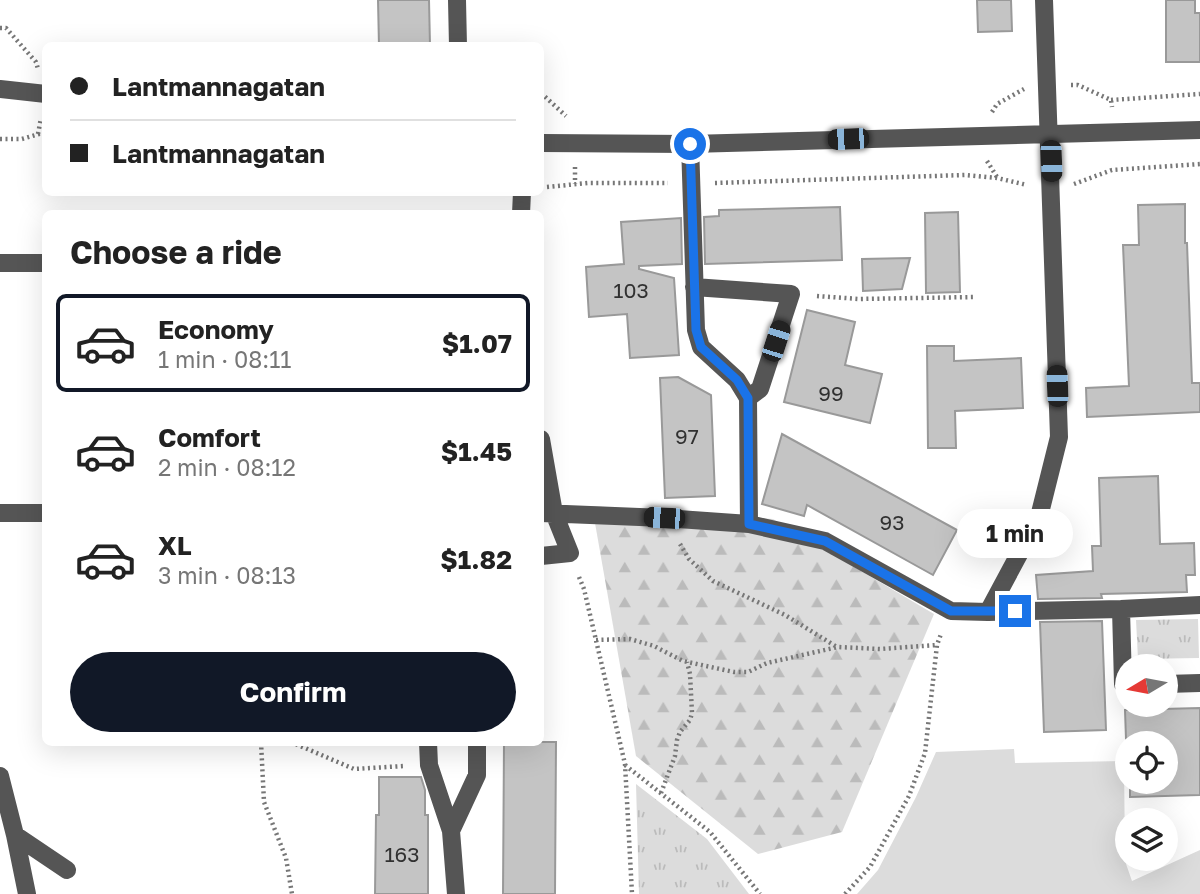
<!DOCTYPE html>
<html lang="en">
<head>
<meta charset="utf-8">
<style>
	:root { --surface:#fff; --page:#f6f6f6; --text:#222; --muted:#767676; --line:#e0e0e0; --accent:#111827 }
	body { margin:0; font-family:"Golos Text",sans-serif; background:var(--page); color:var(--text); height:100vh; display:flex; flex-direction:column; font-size:26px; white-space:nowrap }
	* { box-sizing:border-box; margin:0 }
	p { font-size:23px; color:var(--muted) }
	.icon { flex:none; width:38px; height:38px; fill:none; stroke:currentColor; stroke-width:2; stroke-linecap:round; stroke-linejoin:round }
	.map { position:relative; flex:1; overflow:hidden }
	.details { position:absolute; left:42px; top:210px; width:502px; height:536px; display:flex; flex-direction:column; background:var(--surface); border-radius:10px; box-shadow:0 7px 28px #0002 }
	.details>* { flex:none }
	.hud { position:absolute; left:42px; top:42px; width:502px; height:154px; border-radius:10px; box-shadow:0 7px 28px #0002; display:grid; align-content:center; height:154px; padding:0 28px; background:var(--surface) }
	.needle { width:46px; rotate:260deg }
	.tools { position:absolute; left:1115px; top:654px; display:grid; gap:14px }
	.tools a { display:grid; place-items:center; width:63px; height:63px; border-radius:50%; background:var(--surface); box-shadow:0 7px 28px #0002; font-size:35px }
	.end { position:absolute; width:32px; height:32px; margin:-16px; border:9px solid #1a73e8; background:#fff; box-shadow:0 0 0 4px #fff }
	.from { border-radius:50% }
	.bubble { position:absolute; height:49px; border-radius:24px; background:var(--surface); box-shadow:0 7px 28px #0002; font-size:23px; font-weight:700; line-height:49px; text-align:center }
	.car { position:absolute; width:21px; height:42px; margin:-21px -10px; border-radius:9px; box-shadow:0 0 5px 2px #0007; background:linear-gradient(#222 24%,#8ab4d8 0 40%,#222 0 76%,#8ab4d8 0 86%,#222 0) }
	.hud b { display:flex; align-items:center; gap:24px; height:66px; font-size:26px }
	.hud b+b { border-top:2px solid var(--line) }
	.hud i { width:18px; height:18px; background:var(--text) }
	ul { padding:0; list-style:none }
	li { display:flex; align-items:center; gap:21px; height:98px; margin:0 14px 10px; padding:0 14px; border:4px solid transparent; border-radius:10px }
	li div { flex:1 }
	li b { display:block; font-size:26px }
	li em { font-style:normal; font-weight:700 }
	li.selected { border-color:var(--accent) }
	li>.icon { width:63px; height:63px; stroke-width:1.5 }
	h2 { padding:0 28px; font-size:32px; line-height:84px }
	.cta { display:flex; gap:14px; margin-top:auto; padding:14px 28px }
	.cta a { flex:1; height:80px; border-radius:42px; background:var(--accent); color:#fff; font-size:28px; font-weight:700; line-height:80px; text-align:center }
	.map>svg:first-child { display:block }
	.green { fill:#dcdcdc }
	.forest { fill:url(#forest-firs) }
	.park { fill:url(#park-tufts) }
	.building { fill:#c4c4c4; stroke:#999; stroke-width:2 }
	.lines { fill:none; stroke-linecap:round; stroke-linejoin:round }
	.path { stroke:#777; stroke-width:4.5; stroke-dasharray:2 3.5; stroke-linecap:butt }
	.minor { stroke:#555; stroke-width:18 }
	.route { stroke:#1a73e8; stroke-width:9 }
	.labels { text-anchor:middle; stroke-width:5; stroke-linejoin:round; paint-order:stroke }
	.number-label { font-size:21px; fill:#313131 }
</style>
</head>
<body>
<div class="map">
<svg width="1200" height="894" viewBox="0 0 1200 894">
	<defs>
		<pattern id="forest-firs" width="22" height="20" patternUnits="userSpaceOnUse" patternTransform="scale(1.75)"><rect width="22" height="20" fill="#dcdcdc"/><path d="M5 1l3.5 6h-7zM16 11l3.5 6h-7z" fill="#bbb"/></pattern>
		<pattern id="park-tufts" width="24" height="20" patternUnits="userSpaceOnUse" patternTransform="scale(1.75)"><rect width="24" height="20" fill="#dcdcdc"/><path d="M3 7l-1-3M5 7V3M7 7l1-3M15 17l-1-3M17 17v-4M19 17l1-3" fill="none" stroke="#bbb"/></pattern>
	</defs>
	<rect width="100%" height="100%" fill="#fff"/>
	<path class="green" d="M1014 749 1015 763 1124 761 1125 861 1132 881 1200 850V894H857L878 870 916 797 936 752Z"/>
	<path class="forest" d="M592 506 773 519 934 614 842 832 758 854 636 756Z"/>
	<path class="park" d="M1198 619 1199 658 1138 659 1136 620Z
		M636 784 707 839 749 894H639Z"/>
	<path class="building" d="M378 0H429L430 46H379Z
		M977 0H1011L1012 31 978 32Z
		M1166 0H1195V13H1200V62H1166Z
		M1185 204V243H1187L1192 383H1200V412L1087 417 1086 388 1129 386 1123 245H1139L1138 205Z
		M840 207 842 260 705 264 704 217 719 216V210Z
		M958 212 960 292 926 293 925 213Z
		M681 218 682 264 639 266V269L674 278 679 355 630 358 627 314 589 317 586 267 624 264 621 222Z
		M910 258 902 289 863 291 862 259Z
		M807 310 855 322 845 365 882 374 870 423 784 402Z
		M927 346H954V361L1021 358 1023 408 955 411 956 448H928Z
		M678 377 711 395 715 496 665 498 660 378Z
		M782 434 957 530 933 575 807 505 804 516 762 504Z
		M1158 476 1160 544 1194 543 1195 575H1186L1187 592 1101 594 1102 598 1038 599 1036 575 1093 571 1092 546H1101L1099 478Z
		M1102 621 1106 730 1044 732 1040 622Z
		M1200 708V795L1130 797V782H1166V744H1127V768L1125 710Z
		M504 742H556L555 894H503Z
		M379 777H421L425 790V815H428V894H375L376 815H379Z"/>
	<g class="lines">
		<path class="path" d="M0 28H6L36 62 38 69
			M1071 85H1078L1111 100 1112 107
			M541 93 566 116
			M1111 100 1200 94
			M992 112 997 104 1024 89
			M38 134 41 118
			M0 139H22L46 132
			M987 161 997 177
			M575 167V184
			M715 183 965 175 997 178 1027 185
			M1074 184 1112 170 1200 164
			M547 187 588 183H668
			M817 296 859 299 975 297
			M680 544 689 559 713 581 785 615 837 647
			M579 577 584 589 625 764 632 894
			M596 640 630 639 654 646 683 661 734 672H748L767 663 838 647 880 649 937 645
			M261 742 264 802 286 858 292 894
			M291 742 354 769 404 766
			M625 765 710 832 760 894
			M661 793 675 756 677 740 680 732 690 720 692 713 690 674 687 662
			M845 894 870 867 909 796 925 753 937 645 941 634"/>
		<path class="minor" d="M457 0 458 46
			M0 89 46 94
			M541 143 690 144 1200 130
			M690 144 696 330 701 347 737 380 748 398 749 524
			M521 214 522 192
			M0 263H46
			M694 287 791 294 760 389 748 398
			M541 439 554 513 570 553 541 556
			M0 513H46
			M541 513 664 518 749 524 825 541 951 611 988 612 1039 517 1059 437 1044 0
			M1121 609 1123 684H1127
			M988 612 1121 609 1200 605
			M1166 684 1200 683
			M428 742 429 765 451 831 456 894
			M0 776 15 835 67 870
			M451 831 477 775V742
			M15 835 27 894"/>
	</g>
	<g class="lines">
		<path class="route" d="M690 144 696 330 701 347 737 380 748 398 749 524 825 541 951 611H1015"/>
	</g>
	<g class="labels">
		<g class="number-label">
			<text x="631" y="298">103</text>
			<text x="831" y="401">99</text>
			<text x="687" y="444">97</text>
			<text x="892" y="530">93</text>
			<text x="402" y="862">163</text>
		</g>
	</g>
</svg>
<div class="tools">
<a><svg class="needle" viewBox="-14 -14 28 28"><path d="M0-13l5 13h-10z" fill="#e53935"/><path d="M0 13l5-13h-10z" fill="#767676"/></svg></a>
<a><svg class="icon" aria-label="locate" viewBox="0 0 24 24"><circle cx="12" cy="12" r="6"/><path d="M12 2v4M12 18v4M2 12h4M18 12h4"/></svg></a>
<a><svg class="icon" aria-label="layers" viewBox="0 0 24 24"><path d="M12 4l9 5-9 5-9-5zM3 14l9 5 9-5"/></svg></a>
</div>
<i class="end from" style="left:690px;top:144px"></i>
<i class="end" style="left:1015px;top:611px"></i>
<div class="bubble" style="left:957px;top:509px;width:116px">1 min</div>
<i class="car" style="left:848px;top:139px;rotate:268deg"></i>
<i class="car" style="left:1051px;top:161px;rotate:178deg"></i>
<i class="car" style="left:776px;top:341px;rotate:18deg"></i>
<i class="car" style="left:1057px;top:386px;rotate:358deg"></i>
<i class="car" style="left:664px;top:518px;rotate:273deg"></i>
<div class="hud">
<b><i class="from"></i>Lantmannagatan</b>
<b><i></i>Lantmannagatan</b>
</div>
<section class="details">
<h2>Choose a ride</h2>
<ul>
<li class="selected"><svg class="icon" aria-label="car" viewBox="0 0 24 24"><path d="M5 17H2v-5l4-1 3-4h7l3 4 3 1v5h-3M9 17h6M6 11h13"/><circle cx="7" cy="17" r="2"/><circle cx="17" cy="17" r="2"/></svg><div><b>Economy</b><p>1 min · 08:11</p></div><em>$1.07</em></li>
<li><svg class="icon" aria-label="car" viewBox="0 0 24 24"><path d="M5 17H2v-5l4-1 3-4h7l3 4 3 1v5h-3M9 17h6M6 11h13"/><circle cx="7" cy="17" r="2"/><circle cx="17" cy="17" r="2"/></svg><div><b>Comfort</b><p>2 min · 08:12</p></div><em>$1.45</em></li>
<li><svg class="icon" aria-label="car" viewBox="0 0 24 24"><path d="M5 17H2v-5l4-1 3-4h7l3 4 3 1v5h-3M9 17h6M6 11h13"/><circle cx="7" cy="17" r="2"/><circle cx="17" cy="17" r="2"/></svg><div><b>XL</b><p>3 min · 08:13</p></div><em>$1.82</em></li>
</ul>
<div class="cta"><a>Confirm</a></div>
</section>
</div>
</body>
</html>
